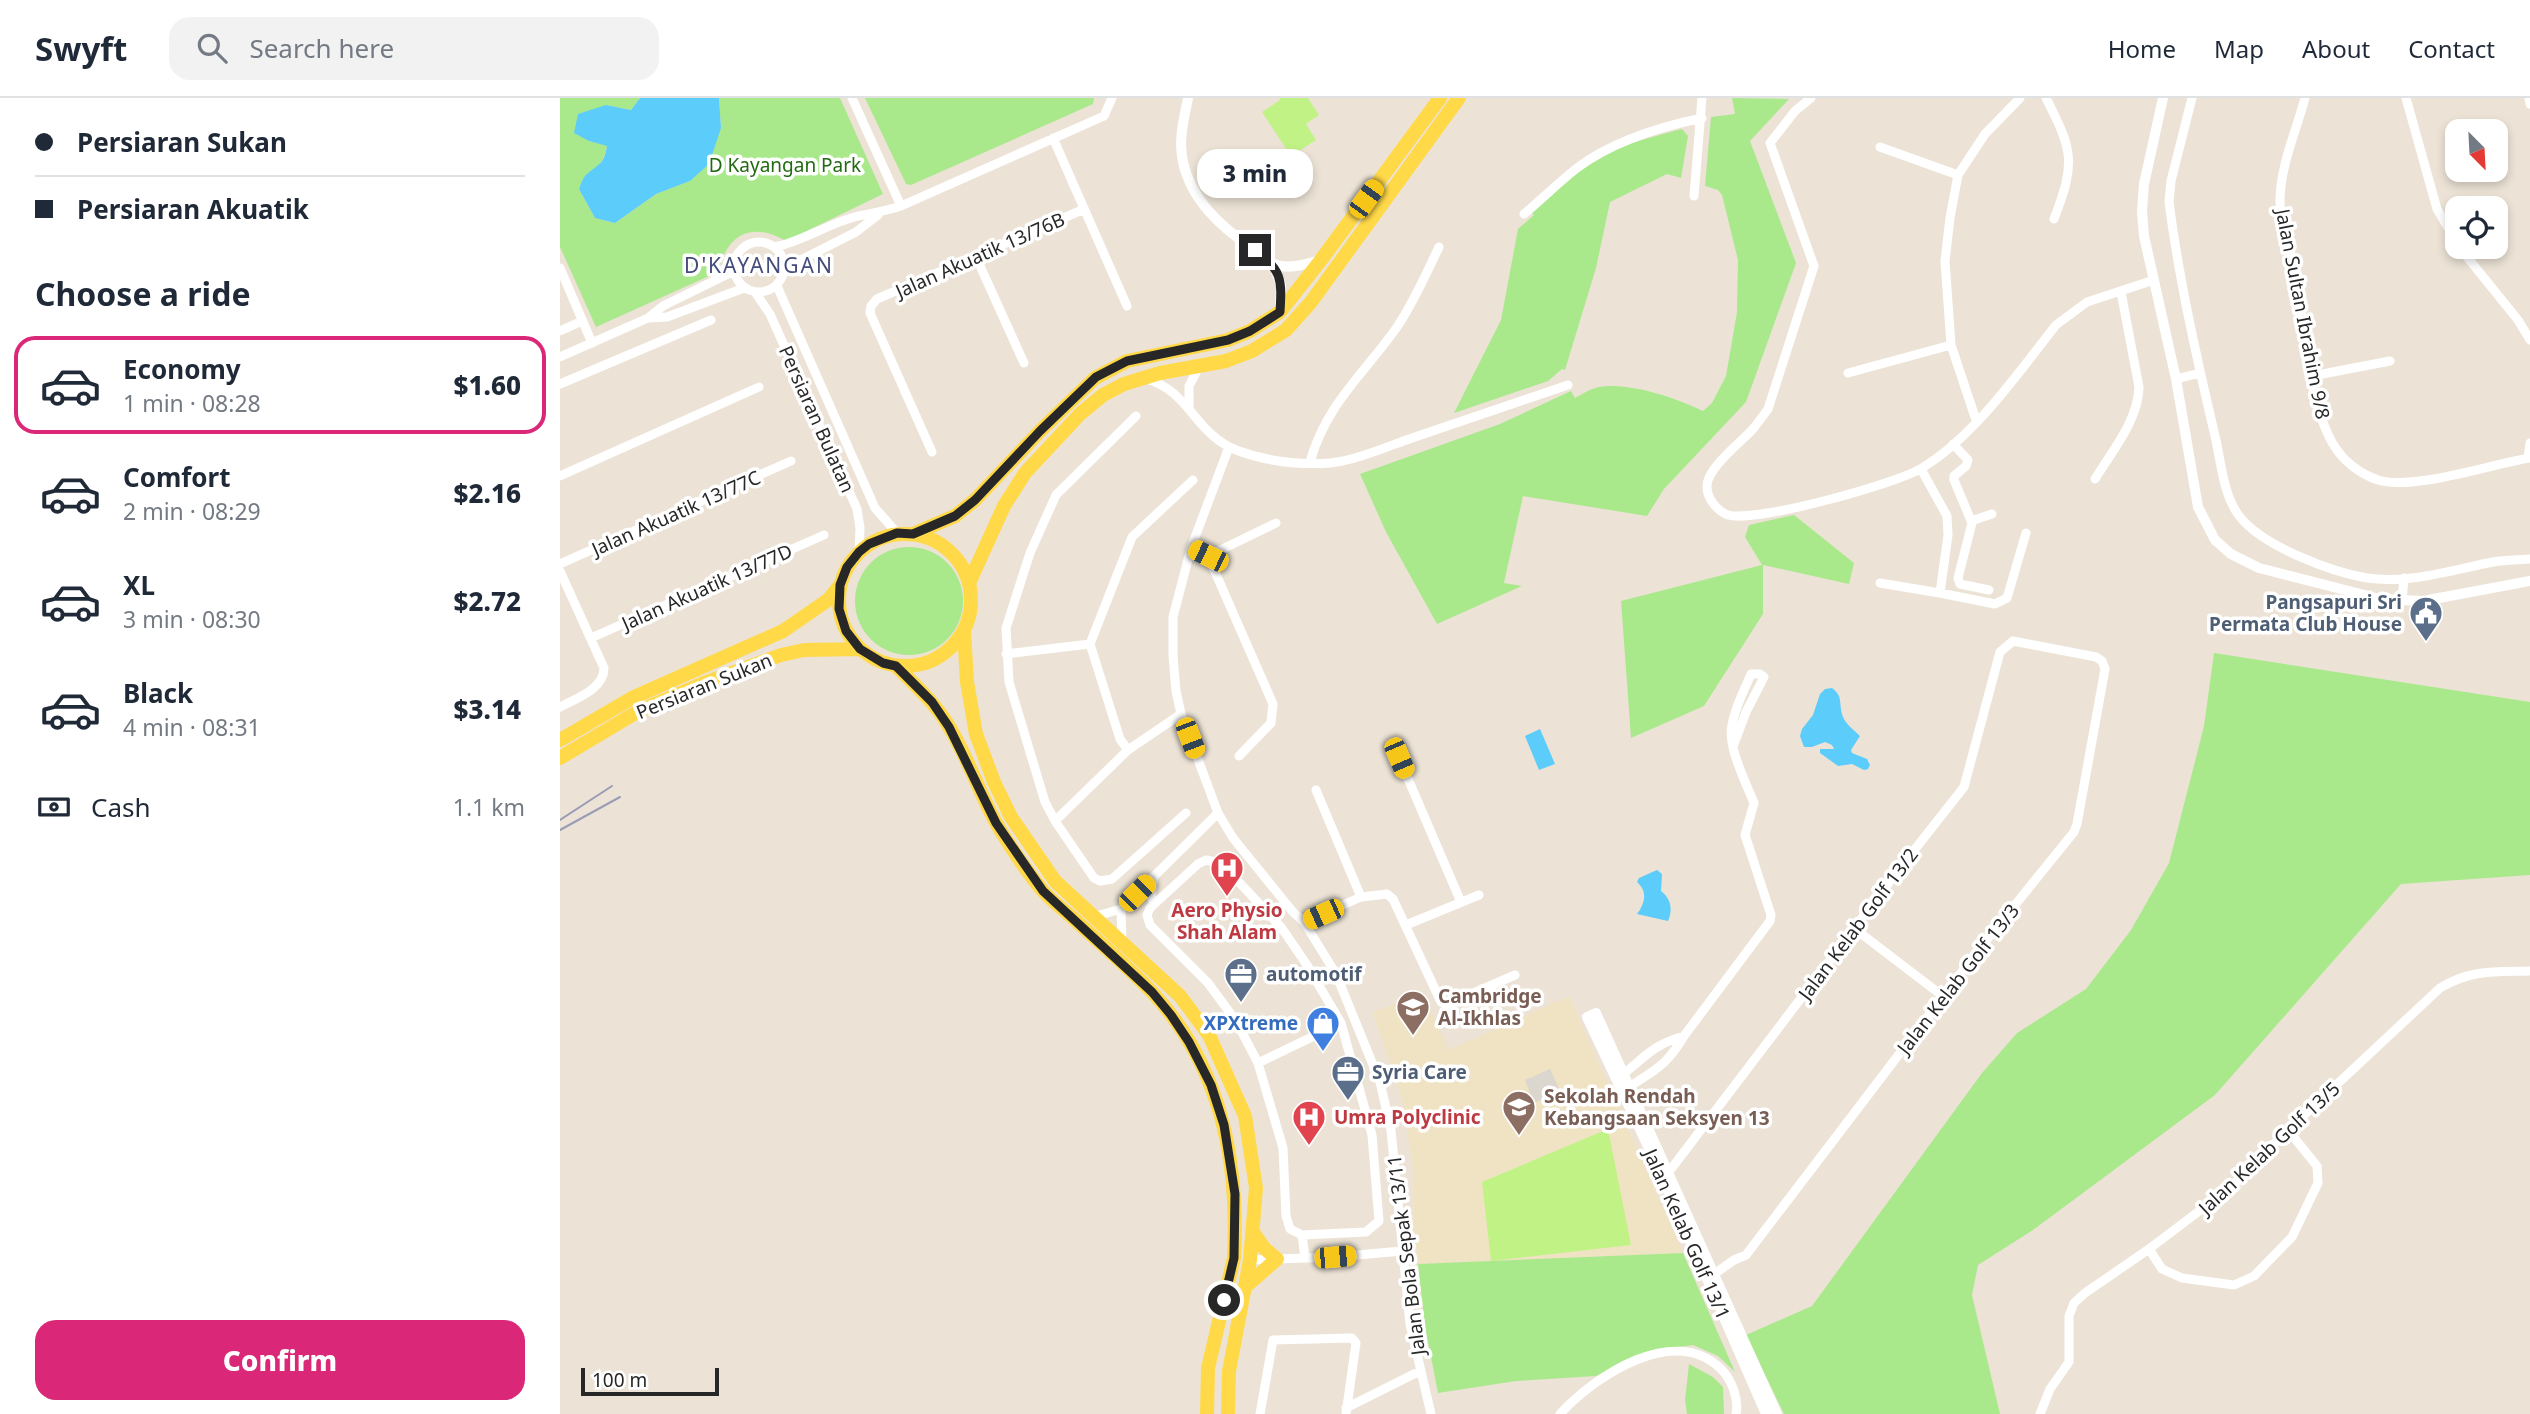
<!DOCTYPE html>
<html lang="en">
<head>
<meta charset="utf-8">
<style>
	:root { --surface:#fff; --page:#f2f2f3; --text:#1f2937; --muted:#747a83; --line:#e0e1e3; --accent:#db2777 }
	body { margin:0; font-family:"Noto Sans",sans-serif; background:var(--page); color:var(--text); height:100vh; display:flex; flex-direction:column; font-size:26px; white-space:nowrap }
	* { box-sizing:border-box; margin:0 }
	p { font-size:23px; color:var(--muted) }
	.icon { flex:none; width:38px; height:38px; fill:none; stroke:currentColor; stroke-width:2; stroke-linecap:round; stroke-linejoin:round }
	.map { position:relative; flex:1; overflow:hidden }
	.panel { display:flex; flex-direction:column; background:var(--surface); width:560px }
	.panel>* { flex:none }
	.guide { display:grid; align-content:center; height:154px; padding:0 35px; background:var(--surface) }
	.needle { width:46px; rotate:156deg }
	.fabs { position:absolute; left:1885px; top:21px; display:grid; gap:14px }
	.fabs a { display:grid; place-items:center; width:63px; height:63px; border-radius:14px; background:var(--surface); box-shadow:0 4px 10px #0003; font-size:35px }
	.scale { position:absolute; left:21px; bottom:18px; width:138px; box-sizing:border-box; padding-left:7px; border:4px solid #272727; border-top:0; font-size:19px; line-height:24px; white-space:nowrap; color:#272727; -webkit-text-stroke:5px #fff; paint-order:stroke }
	.end { position:absolute; width:32px; height:32px; margin:-16px; border:9px solid #272727; background:#fff; box-shadow:0 0 0 4px #fff }
	.from { border-radius:50% }
	.bubble { position:absolute; height:49px; border-radius:21px; background:var(--surface); box-shadow:0 4px 10px #0003; font-size:23px; font-weight:800; line-height:49px; text-align:center }
	.car { position:absolute; width:21px; height:42px; margin:-21px -10px; border-radius:9px; box-shadow:0 0 5px 2px #0007; background:linear-gradient(#f5c518 24%,#345 0 40%,#f5c518 0 76%,#345 0 86%,#f5c518 0) }
	.guide b { display:flex; align-items:center; gap:24px; height:66px; font-size:26px }
	.guide b+b { border-top:2px solid var(--line) }
	.guide i { width:18px; height:18px; background:var(--text) }
	ul { padding:0; list-style:none }
	li { display:flex; align-items:center; gap:21px; height:98px; margin:0 14px 10px; padding:0 21px; border:4px solid transparent; border-radius:21px }
	li div { flex:1 }
	li b { display:block; font-size:26px }
	li em { font-style:normal; font-weight:800 }
	li.active { border-color:var(--accent) }
	li>.icon { width:63px; height:63px; stroke-width:1.5 }
	h2 { padding:0 35px; font-size:32px; line-height:84px }
	.pay { display:flex; align-items:center; gap:18px; height:77px; padding:0 35px; font-size:26px }
	.pay p { margin-inline-start:auto }
	.primary-button { display:flex; gap:14px; margin-top:auto; padding:14px 35px }
	.primary-button a { flex:1; height:80px; border-radius:21px; background:var(--accent); color:#fff; font-size:28px; font-weight:800; line-height:80px; text-align:center }
	header { display:flex; align-items:center; gap:42px; box-sizing:border-box; height:98px; padding:0 35px; background:var(--surface); border-bottom:2px solid var(--line) }
	header strong { font-size:33px }
	nav { display:flex; gap:38px; margin-inline-start:auto; font-size:24px }
	.search { width:490px; height:63px; background:var(--page); display:flex; align-items:center; gap:18px; box-sizing:border-box; padding:0 24px; border-radius:21px; color:var(--muted); font-size:26px }
	main { display:flex; flex:1; min-height:0 }
	.map>svg:first-child { display:block }
	.education { fill:#f0e3c3 }
	.green { fill:#a9e98c }
	.pitch { fill:#c1f286 }
	.plaza { fill:#dbd6ce }
	.water { fill:#5cccfb }
	.lines { fill:none; stroke-linecap:round; stroke-linejoin:round }
	.minor { stroke:#fff; stroke-width:9 }
	.tertiary { stroke:#fff; stroke-width:10 }
	.primary { stroke:#ffd948; stroke-width:14 }
	.tram { stroke:#999cb4; stroke-width:2 }
	.route { stroke:#272727; stroke-width:9 }
	.labels { text-anchor:middle; stroke-width:7; stroke-linejoin:round; paint-order:stroke }
	.park-label { font-size:19px; fill:#216a11; stroke:#fff }
	.street-label { font-size:19px; fill:#272727; stroke:#fff }
	.service-label { font-size:19px; font-weight:bold; fill:#4e5e75; stroke:#fff; text-anchor:start }
	.health-label { font-size:19px; font-weight:bold; fill:#be3a42; stroke:#fff }
	.education-label { font-size:19px; font-weight:bold; fill:#785e54; stroke:#fff; text-anchor:start }
	.shop-label { font-size:19px; font-weight:bold; fill:#366cbe; stroke:#fff; text-anchor:end }
	.neighbourhood-label { font-size:21px; letter-spacing:2px; fill:#434c7c; stroke:#fff }
</style>
</head>
<body>
<header>
<strong>Swyft</strong>
<div class="search"><svg class="icon" aria-label="search" viewBox="0 0 24 24"><circle cx="10" cy="10" r="6"/><path d="M15 15l6 6"/></svg>Search here</div>
<nav><a>Home</a><a>Map</a><a>About</a><a>Contact</a></nav>
</header>
<main>
<section class="panel">
<div class="guide">
<b><i class="from"></i>Persiaran Sukan</b>
<b><i></i>Persiaran Akuatik</b>
</div>
<h2>Choose a ride</h2>
<ul>
<li class="active"><svg class="icon" aria-label="car" viewBox="0 0 24 24"><path d="M5 17H2v-5l4-1 3-4h7l3 4 3 1v5h-3M9 17h6M6 11h13"/><circle cx="7" cy="17" r="2"/><circle cx="17" cy="17" r="2"/></svg><div><b>Economy</b><p>1 min · 08:28</p></div><em>$1.60</em></li>
<li><svg class="icon" aria-label="car" viewBox="0 0 24 24"><path d="M5 17H2v-5l4-1 3-4h7l3 4 3 1v5h-3M9 17h6M6 11h13"/><circle cx="7" cy="17" r="2"/><circle cx="17" cy="17" r="2"/></svg><div><b>Comfort</b><p>2 min · 08:29</p></div><em>$2.16</em></li>
<li><svg class="icon" aria-label="car" viewBox="0 0 24 24"><path d="M5 17H2v-5l4-1 3-4h7l3 4 3 1v5h-3M9 17h6M6 11h13"/><circle cx="7" cy="17" r="2"/><circle cx="17" cy="17" r="2"/></svg><div><b>XL</b><p>3 min · 08:30</p></div><em>$2.72</em></li>
<li><svg class="icon" aria-label="car" viewBox="0 0 24 24"><path d="M5 17H2v-5l4-1 3-4h7l3 4 3 1v5h-3M9 17h6M6 11h13"/><circle cx="7" cy="17" r="2"/><circle cx="17" cy="17" r="2"/></svg><div><b>Black</b><p>4 min · 08:31</p></div><em>$3.14</em></li>
</ul>
<div class="pay"><svg class="icon" aria-label="cash" viewBox="0 0 24 24"><path d="M3 7h18v10H3z"/><circle cx="12" cy="12" r="2"/></svg>Cash<p>1.1 km</p></div>
<div class="primary-button"><a>Confirm</a></div>
</section>
<div class="map">
<svg width="1970" height="1316" viewBox="0 0 1970 1316">
	<rect width="100%" height="100%" fill="#ece3d6"/>
	<path class="education" d="M862 893 889 952 1009 898 1123 1155 858 1166 854 1128V1077L842 1001 813 915Z"/>
	<path class="green" d="M0 0H80L71 12 46 7 29 43 47 47C44 72 28 70 19 91L35 120 55 125 96 96 130 83 161 30 159 0H280L323 96 226 143C191 123 167 136 158 174L36 229 0 149Z
		M305 0H534L533 6 351 87 346 86Z
		M1172 0 1229 1 1190 43 1236 165 1186 304 1104 391 1087 418 963 398 944 485 962 488 877 526 826 434 800 376 940 326 1011 293 1015 300C1021 297 1028 292 1035 290 1065 282 1116 300 1143 313L1152 305 1166 278 1177 214 1178 162 1162 97 1158 92 1145 88 1151 19 1175 16Z
		M1122 31 1128 38 1121 80 1107 76 1050 104 1036 170 1005 272 1002 271 988 283 894 315 941 222 958 131 974 117 971 114C995 94 1018 72 1044 57 1068 44 1096 38 1122 31Z
		M1234 417 1294 465 1289 486 1203 467V516L1144 608 1071 640 1061 503 1202 467 1185 439 1189 427Z
		M295 503a54 54 0 1 1 108 0a54 54 0 1 1-108 0Z
		M1654 555 1970 604V777L1841 786 1655 997 1473 1132 1418 1167 1412 1197 1440 1316H1224L1186 1237 1252 1208 1422 975 1457 935 1526 891 1571 832 1609 765 1644 628Z
		M1123 1155 1175 1274 1158 1258 1133 1247 1100 1252 1076 1260 1036 1278 956 1283 878 1295 865 1228 858 1166Z
		M1129 1266 1153 1279 1163 1289 1164 1316H1127L1125 1302Z"/>
	<path class="pitch" d="M719 0H748L759 17 746 26 756 42 731 58 702 14 720 2Z
		M1048 1031 1071 1147 931 1163 922 1084Z"/>
	<path class="plaza" d="M990 971 1000 993 974 1005 965 982Z"/>
	<path class="water" d="M80 0H159L161 30 149 66 130 83 96 96 55 125 35 120 19 91C21 86 23 79 27 76 40 65 44 66 47 48L29 43 14 35 18 16 46 7 71 12Z
		M1272 590C1283 598 1279 605 1282 616 1284 625 1294 632 1300 638L1291 652 1292 655 1307 661 1310 667 1308 671 1304 672 1292 666 1278 668 1260 655V651H1274L1272 647 1265 644 1252 649H1244L1240 638 1242 631 1253 617 1260 596 1265 591Z
		M980 631 995 666 979 672 965 638Z
		M1097 772 1102 776 1101 793C1111 801 1113 811 1108 823L1077 816C1085 805 1088 794 1077 784L1079 780Z"/>
	<g class="lines">
		<path class="minor" d="M292 0 341 108
			M1251 0 1235 13 1210 45 1254 168 1208 311C1203 318 1198 325 1192 332 1180 345 1146 371 1147 389 1147 400 1157 413 1168 417 1195 425 1336 386 1362 370 1415 338 1458 275 1496 227L1527 204 1594 182
			M1486 0C1513 53 1516 64 1494 121
			M1632 0 1611 83 1609 104C1619 182 1637 261 1655 338 1661 363 1663 398 1680 419 1703 448 1771 474 1807 480 1849 486 1892 472 1933 464 1945 462 1958 462 1970 461
			M1745 0C1736 33 1720 69 1720 103 1720 124 1729 145 1733 165 1745 219 1746 299 1773 346 1783 363 1800 376 1818 382 1853 393 1931 366 1970 360
			M1846 0 1877 111 1897 145
			M1969 0 1970 6
			M493 40 567 208
			M1320 49 1398 77
			M1134 98 1142 0
			M964 116C982 101 999 84 1017 70 1053 43 1099 29 1142 20
			M174 169a25 25 0 1 1 50 0a25 25 0 1 1-50 0Z
			M215 149C244 143 269 125 298 118 313 115 326 113 341 108L544 18 552 0
			M1899 149 1958 222 1970 242
			M416 159 464 265
			M0 170 32 245
			M225 170 296 134 318 117
			M217 188 315 410 337 435
			M195 194 210 216 297 411 300 430 299 454
			M89 220 107 219 184 190
			M0 233 22 223
			M0 259 88 220 103 208 174 173
			M1288 275 1391 247
			M1752 278 1830 263
			M586 281C629 292 635 336 676 352 705 363 738 367 770 365 797 362 826 349 852 340 904 322 956 305 1008 287
			M1616 281 1640 275
			M0 286 151 222
			M629 310V288L639 269
			M576 318 496 397 470 455 446 530 449 584 485 704 495 723 534 780 540 783 552 781 626 715
			M1416 322 1391 247 1385 163 1390 120 1398 77 1425 36 1460 0
			M1393 346 1408 362 1406 368 1394 378V382L1412 425 1398 480 1400 486 1429 492
			M669 349 631 450 613 519V558L616 593 621 616 658 715 673 740 733 814 744 824 776 876 820 984 831 1032 850 1226 871 1316
			M372 354 310 215 311 208 317 201 522 112
			M1968 360 1970 345
			M750 364C766 306 804 276 837 229 854 204 866 176 879 149
			M1361 371 1387 418 1388 437 1380 495 1435 506 1447 500 1466 435
			M0 378 199 289
			M1535 381C1552 353 1578 323 1579 289L1561 194
			M1411 423 1432 416
			M648 458 713 606 711 625 679 658
			M648 458 716 425
			M0 466 231 363
			M0 473 44 570C44 591 17 600 0 609
			M1320 485 1380 495
			M1842 503 1844 480
			M31 540 264 437
			M446 556 530 546
			M568 652 560 641 530 546 572 439 633 382
			M839 660 901 804
			M756 692 801 799
			M495 723 568 652 621 616
			M646 762 661 765 721 829 747 867 781 925 812 1037 819 1123 806 1134 742 1137 730 1131 726 1118 723 1050 698 965 676 923 648 885 590 827 587 817 590 810 638 766Z
			M594 778 591 799 594 805
			M561 811 562 844
			M533 819 561 811 658 715
			M744 824 801 799 827 796 833 801 881 904 886 907 955 877
			M846 827 919 797
			M1295 831 1384 899
			M698 965 781 925
			M1058 980C1084 961 1091 947 1124 938
			M1066 991C1094 972 1106 969 1124 938L1210 823 1211 817 1185 737 1194 705C1186 685 1167 648 1172 627 1175 609 1184 593 1191 576H1200L1204 579 1186 614 1174 646
			M1105 1079 1337 774 1404 689 1440 554 1453 543 1536 559 1542 563 1545 571 1517 726 1514 734 1417 854 1186 1157 1174 1162 1150 1179
			M742 1137 745 1160
			M1589 1151 1602 1171 1622 1180 1674 1187 1694 1178 1732 1139 1758 1085 1757 1068 1728 1032
			M690 1162 775 1159 842 1153
			M786 1310 860 1273
			M700 1316 713 1242 792 1240 796 1245 786 1316
			M1000 1316C1035 1278 1114 1225 1161 1271 1172 1282 1179 1301 1176 1316
			M1480 1316 1490 1291 1509 1264V1218L1514 1205 1525 1195 1589 1151 1671 1089 1728 1032 1880 890C1911 871 1936 874 1970 873"/>
		<path class="tertiary" d="M628 0C624 21 618 42 623 64 631 102 661 129 692 150 698 155 706 163 714 166 729 172 747 166 761 162
			M1603 0 1584 86 1582 113 1584 138 1616 281 1638 409 1655 442 1671 456 1699 470 1820 501 1863 503 1970 483
			M713 166 721 187 720 214
			M1206 1316 1103 1080 1027 919 1036 915 1217 1316"/>
		<path class="primary" d="M279 502a66 66 0 1 1 132 0a66 66 0 1 1-132 0Z
			M353 436 395 418 415 402 480 333 535 280 567 263 668 242 690 233 720 214 761 162 880 0
			M409 485 444 408 465 375 520 316 543 297 564 286 600 275 666 263 692 253 726 232 751 204 899 0
			M404 533 407 584 416 636 434 684 451 719 495 783 620 898 649 937 685 1018 696 1090 690 1162 669 1273 668 1316
			M336 568C355 587 374 604 388 627 407 657 418 692 435 723 445 741 469 777 483 793 492 803 504 812 514 821 540 845 567 868 592 894 661 968 679 1062 674 1160L648 1270 647 1316
			M0 642 72 600 223 533 268 502 280 487
			M0 660 77 614 144 585 221 557 244 552 300 551
			M685 1189 717 1161 704 1150 693 1134"/>
		<path class="tram" d="M0 722 52 688
			M0 732 60 699"/>
	</g>
	<g class="lines">
		<path class="route" d="M664 1202 674 1160 675 1096 664 1027 651 987 629 944 611 917 592 894 483 793 436 725 389 629 372 604 336 568 323 565 300 551 286 533 279 511 280 487 287 469 299 454 309 446 337 435 353 436 395 418 415 402 480 333 536 279 567 263 668 242 690 233 720 214C722 181 722 172 695 152"/>
	</g>
	<defs>
		<symbol id="civic-pin" viewBox="-11 -11 22 30"><path d="M0 17L-7.5 6A9.5 9.5 0 1 1 7.5 6Z" fill="#5c6f8a" stroke="#fff"/><path d="M-.6-6.5H3V-4.5H.6V-3L4-1V1h2V6H-6V1h2V-1L-.6-3ZM-1.2 2.5V6h2.4V2.5Z" fill="#fff"/></symbol>
		<symbol id="hospital-pin" viewBox="-11 -11 22 30"><path d="M0 17L-7.5 6A9.5 9.5 0 1 1 7.5 6Z" fill="#e0444e" stroke="#fff"/><path d="M-5-5h3v3.5h4V-5h3V5h-3V1.5h-4V5h-3Z" fill="#fff"/></symbol>
		<symbol id="office-pin" viewBox="-11 -11 22 30"><path d="M0 17L-7.5 6A9.5 9.5 0 1 1 7.5 6Z" fill="#5c6f8a" stroke="#fff"/><path d="M-6-3h4V-5.5h4V-3h4V5H-6ZM-1-4.5V-3h2v-1.5ZM-6 0V1H6V0Z" fill="#fff"/></symbol>
		<symbol id="school-pin" viewBox="-11 -11 22 30"><path d="M0 17L-7.5 6A9.5 9.5 0 1 1 7.5 6Z" fill="#8d6e63" stroke="#fff"/><path d="M0-5L7-2L0 1L-7-2ZM-4 1L0 2.5L4 1V4Q0 6-4 4Z" fill="#fff"/></symbol>
		<symbol id="shop-pin" viewBox="-11 -11 22 30"><path d="M0 17L-7.5 6A9.5 9.5 0 1 1 7.5 6Z" fill="#3f7fe0" stroke="#fff"/><path d="M-5-2.5h2.3a2.7 3.5 0 0 1 5.4 0H5L5.5 6h-11ZM-1.5-2.5h3a1.5 2.3 0 0 0-3 0Z" fill="#fff"/></symbol>
	</defs>
	<g fill-rule="evenodd">
		<use href="#civic-pin" x="1847" y="496" width="38" height="52"/>
		<use href="#hospital-pin" x="648" y="751" width="38" height="52"/>
		<use href="#office-pin" x="662" y="857" width="38" height="52"/>
		<use href="#school-pin" x="834" y="890" width="38" height="52"/>
		<use href="#shop-pin" x="744" y="906" width="38" height="52"/>
		<use href="#office-pin" x="769" y="955" width="38" height="52"/>
		<use href="#school-pin" x="940" y="990" width="38" height="52"/>
		<use href="#hospital-pin" x="730" y="1000" width="38" height="52"/>
	</g>
	<g class="labels">
		<g class="park-label">
			<text x="225" y="74">D Kayangan Park</text>
		</g>
		<g class="street-label">
			<text transform="translate(420 157) rotate(-24)" y="7">Jalan Akuatik 13/76B</text>
			<text transform="translate(1743 216) rotate(79)" y="7">Jalan Sultan Ibrahim 9/8</text>
			<text transform="translate(257 321) rotate(66)" y="7">Persiaran Bulatan</text>
			<text transform="translate(116 415) rotate(-24)" y="7">Jalan Akuatik 13/77C</text>
			<text transform="translate(147 489) rotate(-24)" y="7">Jalan Akuatik 13/77D</text>
			<text transform="translate(144 588) rotate(-22)" y="7">Persiaran Sukan</text>
			<text transform="translate(1298 826) rotate(-53)" y="7">Jalan Kelab Golf 13/2</text>
			<text transform="translate(1398 881) rotate(-52)" y="7">Jalan Kelab Golf 13/3</text>
			<text transform="translate(1709 1050) rotate(-43)" y="7">Jalan Kelab Golf 13/5</text>
			<text transform="translate(1127 1136) rotate(66)" y="7">Jalan Kelab Golf 13/1</text>
			<text transform="translate(846 1157) rotate(-97)" y="7">Jalan Bola Sepak 13/11</text>
		</g>
		<g class="service-label">
			<text x="1842" y="511" text-anchor="end">Pangsapuri Sri<tspan x="1842" dy="22">Permata Club House</tspan></text>
			<text x="706" y="883">automotif</text>
			<text x="812" y="981">Syria Care</text>
		</g>
		<g class="health-label">
			<text x="667" y="819">Aero Physio<tspan x="667" dy="22">Shah Alam</tspan></text>
			<text x="774" y="1026" text-anchor="start">Umra Polyclinic</text>
		</g>
		<g class="education-label">
			<text x="878" y="905">Cambridge<tspan x="878" dy="22">Al-Ikhlas</tspan></text>
			<text x="984" y="1005">Sekolah Rendah<tspan x="984" dy="22">Kebangsaan Seksyen 13</tspan></text>
		</g>
		<g class="shop-label">
			<text x="738" y="932">XPXtreme</text>
		</g>
		<g class="neighbourhood-label">
			<text x="199" y="175">D'KAYANGAN</text>
		</g>
	</g>
</svg>
<div class="fabs">
<a><svg class="needle" viewBox="-14 -14 28 28"><path d="M0-13l5 13h-10z" fill="#e53935"/><path d="M0 13l5-13h-10z" fill="#747a83"/></svg></a>
<a><svg class="icon" aria-label="locate" viewBox="0 0 24 24"><circle cx="12" cy="12" r="6"/><path d="M12 2v4M12 18v4M2 12h4M18 12h4"/></svg></a>
</div>
<div class="scale">100 m</div>
<i class="end from" style="left:664px;top:1202px"></i>
<i class="end" style="left:695px;top:152px"></i>
<div class="bubble" style="left:637px;top:51px;width:116px">3 min</div>
<i class="car" style="left:806px;top:101px;rotate:36deg"></i>
<i class="car" style="left:648px;top:458px;rotate:296deg"></i>
<i class="car" style="left:630px;top:640px;rotate:159deg"></i>
<i class="car" style="left:839px;top:660px;rotate:157deg"></i>
<i class="car" style="left:577px;top:795px;rotate:45deg"></i>
<i class="car" style="left:763px;top:816px;rotate:246deg"></i>
<i class="car" style="left:775px;top:1159px;rotate:85deg"></i>
</div>
</main>
</body>
</html>
